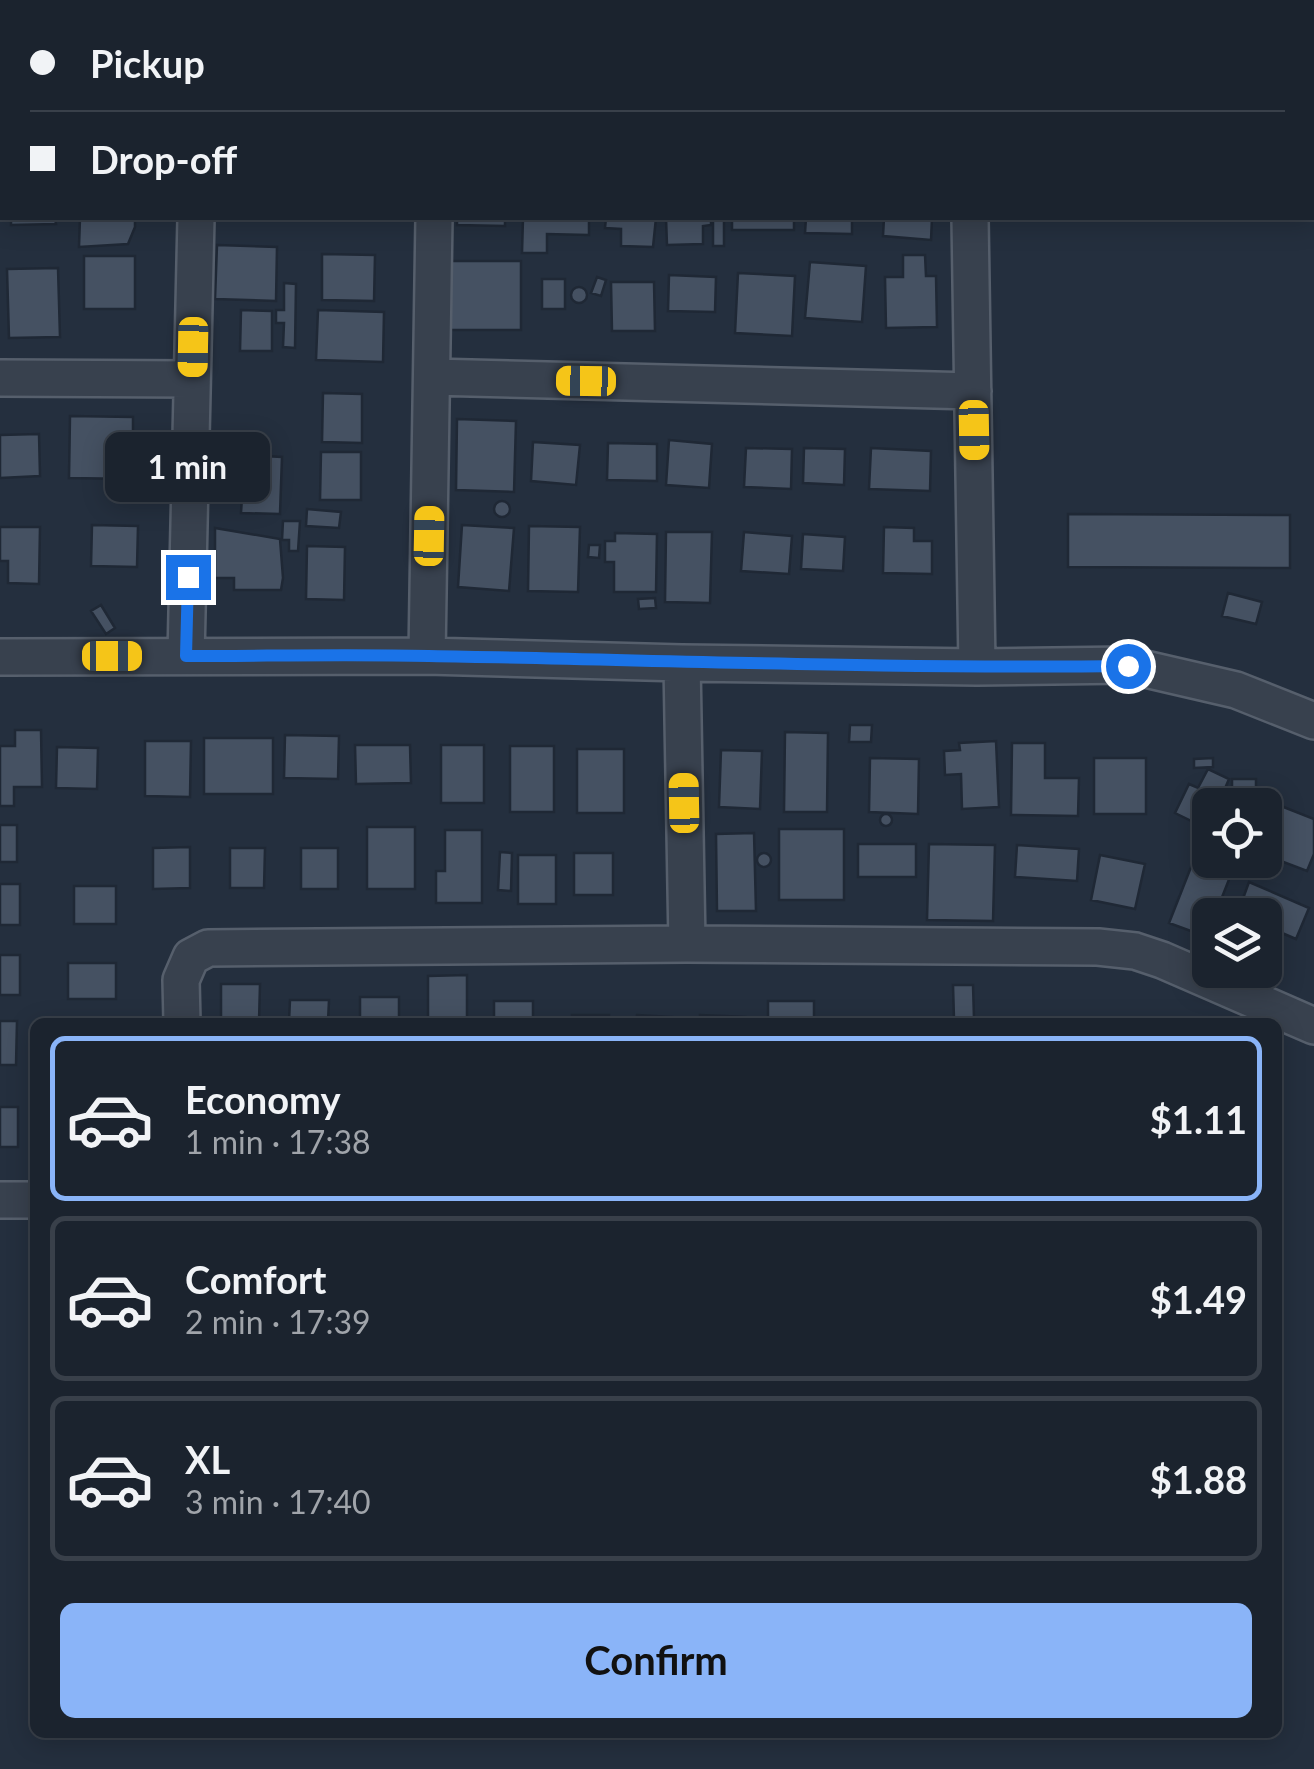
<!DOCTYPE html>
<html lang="en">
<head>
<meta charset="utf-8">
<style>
	:root { --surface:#1b232e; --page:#282f3a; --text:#f1f3f6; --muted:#a0a4aa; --line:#39404a; --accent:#8ab4f8 }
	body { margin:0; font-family:Lato,sans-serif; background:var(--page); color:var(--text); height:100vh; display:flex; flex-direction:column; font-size:38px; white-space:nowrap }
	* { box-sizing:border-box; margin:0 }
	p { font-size:32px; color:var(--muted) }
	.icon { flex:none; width:55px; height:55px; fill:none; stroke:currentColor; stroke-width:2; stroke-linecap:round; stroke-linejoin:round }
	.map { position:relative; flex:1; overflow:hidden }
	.details { position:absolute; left:30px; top:1018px; width:1252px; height:720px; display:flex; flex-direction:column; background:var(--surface); border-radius:15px; box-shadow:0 5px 25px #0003,0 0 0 2px var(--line) }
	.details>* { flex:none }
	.top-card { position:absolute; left:0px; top:0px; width:1315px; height:220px; box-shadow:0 5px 25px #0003,0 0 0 2px var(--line); display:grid; align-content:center; height:220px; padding:0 30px; background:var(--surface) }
	.controls { position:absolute; left:1192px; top:788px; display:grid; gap:20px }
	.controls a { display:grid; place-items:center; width:90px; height:90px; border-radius:15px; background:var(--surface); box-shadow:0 5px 25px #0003,0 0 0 2px var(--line); font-size:50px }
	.end { position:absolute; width:45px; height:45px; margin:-22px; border:12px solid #1a73e8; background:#fff; box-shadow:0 0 0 5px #fff }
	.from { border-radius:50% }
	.bubble { position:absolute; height:70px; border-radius:15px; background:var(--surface); box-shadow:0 5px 25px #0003,0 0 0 2px var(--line); font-size:32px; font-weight:700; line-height:70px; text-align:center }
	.car { position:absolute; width:30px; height:60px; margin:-30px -15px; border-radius:12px; box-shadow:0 0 8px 2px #0007; background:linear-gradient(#f5c518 24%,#345 0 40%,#f5c518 0 76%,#345 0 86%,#f5c518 0) }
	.top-card b { display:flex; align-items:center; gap:35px; height:95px; font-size:38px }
	.top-card b+b { border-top:2px solid var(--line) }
	.top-card i { width:25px; height:25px; background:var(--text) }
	ul { padding:18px 0 0; list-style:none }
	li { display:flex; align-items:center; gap:30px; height:165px; margin:0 20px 15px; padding:0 10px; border:5px solid var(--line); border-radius:15px }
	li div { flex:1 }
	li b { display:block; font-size:38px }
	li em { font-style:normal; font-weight:700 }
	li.active { border-color:var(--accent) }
	li>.icon { width:90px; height:90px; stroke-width:1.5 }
	.primary-button { display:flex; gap:20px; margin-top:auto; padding:20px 30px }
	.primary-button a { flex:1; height:115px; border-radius:15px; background:var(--accent); color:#111; font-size:40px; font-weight:700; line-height:115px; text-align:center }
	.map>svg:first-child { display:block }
	.building { fill:#455162; stroke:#1f2835; stroke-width:2.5 }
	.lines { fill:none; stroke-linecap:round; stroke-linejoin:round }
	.street-casing { stroke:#565f6c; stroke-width:40 }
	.street { stroke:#38414e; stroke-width:35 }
	.route { stroke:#1a73e8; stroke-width:12 }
</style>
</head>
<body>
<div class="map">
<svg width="1314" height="1769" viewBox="0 0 1314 1769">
	<rect width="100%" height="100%" fill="#242f3e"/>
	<path class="building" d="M0 0H31V2H2V65H0Z
		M42 0H115V2H42Z
		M399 0H438L437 2H399Z
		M622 0H707V2H622Z
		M769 0H877V2H769Z
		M11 218H55L56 224 11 225Z
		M80 218H135V227L128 244 79 247Z
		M457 218H505V226L457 225Z
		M523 218H589V235L547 234V253H522Z
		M606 218H656L653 247 621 246V229L605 228Z
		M666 218H711V225L703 226V244L667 245Z
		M713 218H724V246H713Z
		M732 218H794V230H732Z
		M806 218H852V234L805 233Z
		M884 218H932L931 240 883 236Z
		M217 245 277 247 276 301 215 299Z
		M322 254 375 255 374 301 322 300Z
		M903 255H925L926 276H936L937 327 886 328 885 277H903Z
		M84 256H135V309H84Z
		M450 261H521V330H450Z
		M810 262 866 266 862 322 805 318Z
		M58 268 60 337 9 338 7 269Z
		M738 273 795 276 792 336 735 333Z
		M669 275 716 277 715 312 668 311Z
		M597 277 606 280 601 296 591 293Z
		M542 279H565V309H542Z
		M611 282H654L655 331H612Z
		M284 283 296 284 295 348 283 347 284 323H276V310H284Z
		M571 295a8 8 0 1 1 16 0a8 8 0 1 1-16 0Z
		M241 310 272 311V351H240Z
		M318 310 384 312 383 362 316 360Z
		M323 393 362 394V443L322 442Z
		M70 416 133 417V479L69 478Z
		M457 419 516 421 514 492 456 490Z
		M39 434 40 476 0 478V435Z
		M669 440 712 444 709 488 666 485Z
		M533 442 580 445 576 485 531 481Z
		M608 443 657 444V481L607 480Z
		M746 448 792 449 791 489 744 487Z
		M804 448 845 449 844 485 803 483Z
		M871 448 931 451 930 491 869 489Z
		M321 452H361V500H320Z
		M243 455 282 457 280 514 241 513 242 497 226 496 227 461 243 462Z
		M494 509a8 8 0 1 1 16 0a8 8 0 1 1-16 0Z
		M307 509 341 512 339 528 306 526Z
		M1068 514 1290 515V568L1068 567Z
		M283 521H300L298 551H289V540H282Z
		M92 525 138 526 137 567 91 566Z
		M462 525 514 528 509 591 458 587Z
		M529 526 580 527 578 592 528 591Z
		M0 527H40L39 584 8 583V561H0Z
		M884 527 914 528V541H932V574L883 573Z
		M215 528 280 539 283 578 281 590H234V578H215Z
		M666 532H712L710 603 665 602Z
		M744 532 792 536 789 574 741 571Z
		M615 533 657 534 656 592H614V562H605V541H615Z
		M803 534 845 537 843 571 801 569Z
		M589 545H600L599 558 588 557Z
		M307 546 345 547 344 600 306 599Z
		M1228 593 1262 602 1256 624 1222 616Z
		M655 598 656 608 639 609 638 599Z
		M101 605 115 628 106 634 91 611Z
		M850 725H872L871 742H849Z
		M15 730H41L42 787H14V806H0V746H15Z
		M785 732 828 733 827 812H784Z
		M285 735 339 736 338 779 284 778Z
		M204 738H273V794H204Z
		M145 741H191L190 797 145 796Z
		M996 741 999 807 962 809 961 774 945 775 944 751 960 750 959 743Z
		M1012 743H1045V778H1079L1078 816 1011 815Z
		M355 745H410L411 783 356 784Z
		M441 745H484V803H441Z
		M510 746H554V812H510Z
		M57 747 98 748 97 789 56 788Z
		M577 749H624V813H577Z
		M721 750 762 751 760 809 719 807Z
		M870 758 919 759 918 814 869 812Z
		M1094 758H1146V814H1094Z
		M1213 758V767L1194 768V759Z
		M1208 769 1229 779 1221 798 1236 805H1210V830L1175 813 1189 784 1198 788Z
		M1232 779H1256V801H1232Z
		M1281 806 1314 819V854L1307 871 1265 855V848Z
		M880 820a6 6 0 1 1 12 0a6 6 0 1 1-12 0Z
		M0 825H17V862H0Z
		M367 827H415V889H367Z
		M779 829H844V900H779Z
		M445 830H482V903H436V871H445Z
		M754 833 756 911H717L716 834Z
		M858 844H916V877H858Z
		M929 844 995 845 993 921 927 920Z
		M1017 845 1079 849 1077 881 1015 877Z
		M190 847V888L153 889V848Z
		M230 848H265L264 888H230Z
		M301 848H338V889H301Z
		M500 852 512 853 511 891 498 890Z
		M757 860a7 7 0 1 1 14 0a7 7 0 1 1-14 0Z
		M574 853H613V895H574Z
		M518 855H556V904H518Z
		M1100 855 1145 864 1135 909 1091 900Z
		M1193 862 1230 877 1215 915H1210V929L1207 937 1169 923Z
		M1249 882 1309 908 1296 939 1275 930 1265 955V915H1237Z
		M0 884H20V925H0Z
		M74 886H116V924H74Z
		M0 955H20V995H0Z
		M68 963H116V999H68Z
		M467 975V1022H428V976Z
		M221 984H260L259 1022H221Z
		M953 985H973L974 1018 954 1019Z
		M360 997H399V1022H360Z
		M290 1000H329L328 1022H289Z
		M494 1001H533V1022H494Z
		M768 1001H814V1022H768Z
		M572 1015H609V1022H572Z
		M637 1015 686 1018V1022H636Z
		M700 1015 745 1017 744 1022H700Z
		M0 1021H17L16 1065H0Z
		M0 1107H18V1147H0Z"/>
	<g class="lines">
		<defs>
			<path id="street" d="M328 2V0
				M0 109H2
				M970 218 977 667
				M432 377 973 391
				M0 378 192 379
				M186 656 196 218
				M427 656 434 218
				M0 657 427 656 682 663 977 667 1128 665 1236 690 1314 721
				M682 663 687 944
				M182 1022 181 980 191 957 208 948 687 944 1098 947 1135 951 1162 960 1314 1026
				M0 1200H35"/>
		</defs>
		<use href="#street" class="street-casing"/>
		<use href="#street" class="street"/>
	</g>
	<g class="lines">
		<path class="route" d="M188 577 186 656C267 656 348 654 429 656 662 660 895 669 1128 666"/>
	</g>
</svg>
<div class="controls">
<a><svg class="icon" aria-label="locate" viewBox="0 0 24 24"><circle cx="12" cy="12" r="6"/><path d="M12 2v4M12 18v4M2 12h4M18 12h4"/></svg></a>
<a><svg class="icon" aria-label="layers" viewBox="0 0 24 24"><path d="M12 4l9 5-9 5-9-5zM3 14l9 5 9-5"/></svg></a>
</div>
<i class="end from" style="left:1128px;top:666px"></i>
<i class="end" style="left:188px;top:577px"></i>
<div class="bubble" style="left:105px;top:432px;width:165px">1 min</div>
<i class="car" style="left:193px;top:347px;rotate:181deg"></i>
<i class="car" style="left:586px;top:381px;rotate:271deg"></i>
<i class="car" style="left:974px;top:430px;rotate:179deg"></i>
<i class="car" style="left:429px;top:536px;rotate:1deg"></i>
<i class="car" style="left:112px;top:656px;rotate:90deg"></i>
<i class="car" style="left:684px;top:803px;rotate:359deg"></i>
<div class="top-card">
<b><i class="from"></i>Pickup</b>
<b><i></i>Drop-off</b>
</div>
<section class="details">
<ul>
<li class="active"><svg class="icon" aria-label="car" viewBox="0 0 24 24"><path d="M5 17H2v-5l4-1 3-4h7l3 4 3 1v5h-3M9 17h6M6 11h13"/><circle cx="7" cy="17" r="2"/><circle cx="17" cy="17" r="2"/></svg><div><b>Economy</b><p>1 min · 17:38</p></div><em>$1.11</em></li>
<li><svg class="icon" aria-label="car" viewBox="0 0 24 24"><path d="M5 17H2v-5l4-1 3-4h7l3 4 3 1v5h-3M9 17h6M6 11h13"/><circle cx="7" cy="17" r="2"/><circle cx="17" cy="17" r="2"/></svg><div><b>Comfort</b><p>2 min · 17:39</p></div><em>$1.49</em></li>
<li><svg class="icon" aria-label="car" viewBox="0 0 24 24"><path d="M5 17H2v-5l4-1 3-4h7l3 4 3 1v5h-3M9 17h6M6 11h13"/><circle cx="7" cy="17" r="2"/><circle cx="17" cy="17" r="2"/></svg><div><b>XL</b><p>3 min · 17:40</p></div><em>$1.88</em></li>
</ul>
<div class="primary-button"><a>Confirm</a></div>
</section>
</div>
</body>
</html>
